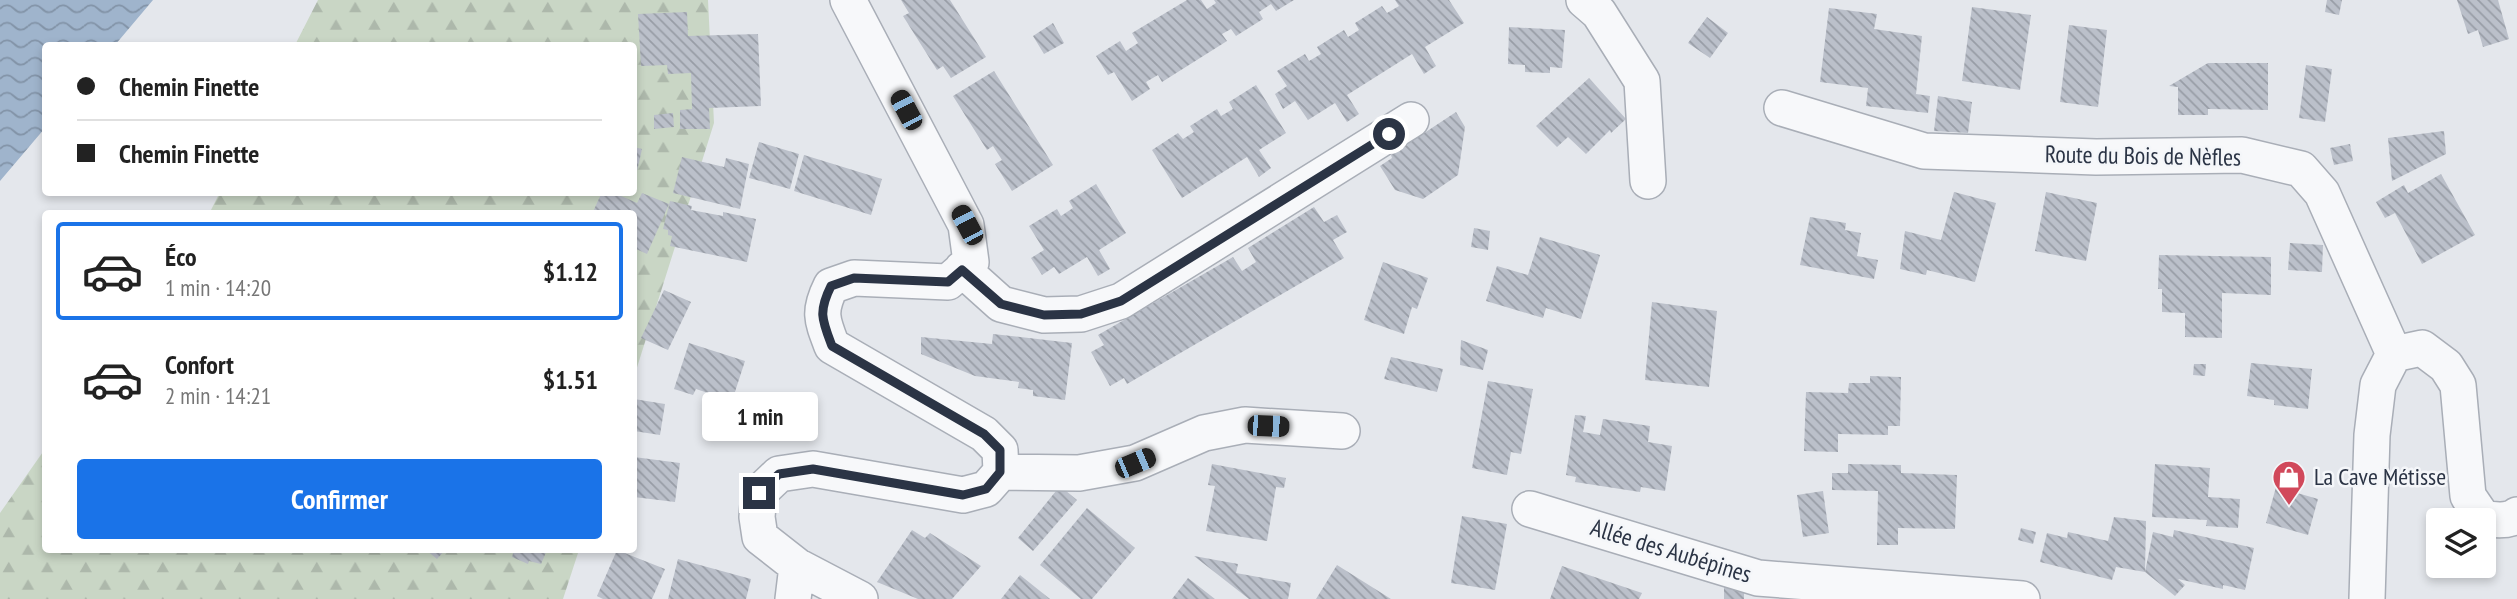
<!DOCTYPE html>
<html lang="fr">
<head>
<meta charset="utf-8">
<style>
	:root { --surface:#fff; --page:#f6f6f6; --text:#222; --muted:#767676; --line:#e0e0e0; --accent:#1a73e8 }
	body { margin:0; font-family:"PT Sans Narrow",sans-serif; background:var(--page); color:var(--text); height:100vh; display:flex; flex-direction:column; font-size:26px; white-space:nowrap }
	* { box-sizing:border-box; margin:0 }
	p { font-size:23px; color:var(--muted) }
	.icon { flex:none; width:38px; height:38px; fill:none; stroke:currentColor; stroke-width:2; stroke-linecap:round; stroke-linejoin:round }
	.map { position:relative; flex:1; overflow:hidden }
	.side { position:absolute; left:42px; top:210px; width:595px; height:343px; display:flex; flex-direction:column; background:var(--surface); border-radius:7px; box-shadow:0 4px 10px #0003 }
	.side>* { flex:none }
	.banner { position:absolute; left:42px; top:42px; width:595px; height:154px; border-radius:7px; box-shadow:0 4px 10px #0003; display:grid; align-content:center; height:154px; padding:0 35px; background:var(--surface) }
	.controls { position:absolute; left:2426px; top:508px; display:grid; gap:14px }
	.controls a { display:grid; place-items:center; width:70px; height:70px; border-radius:7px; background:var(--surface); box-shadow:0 4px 10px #0003; font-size:35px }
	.end { position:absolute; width:32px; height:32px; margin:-16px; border:9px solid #2b3445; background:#fff; box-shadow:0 0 0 4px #fff }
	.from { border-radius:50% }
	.bubble { position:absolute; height:49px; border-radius:7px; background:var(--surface); box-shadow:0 4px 10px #0003; font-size:23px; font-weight:800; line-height:49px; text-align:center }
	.car { position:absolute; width:21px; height:42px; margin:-21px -10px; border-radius:9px; box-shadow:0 0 5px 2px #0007; background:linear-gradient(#222 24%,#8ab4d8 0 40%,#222 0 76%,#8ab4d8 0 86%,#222 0) }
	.banner b { display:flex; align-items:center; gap:24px; height:66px; font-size:26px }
	.banner b+b { border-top:2px solid var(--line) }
	.banner i { width:18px; height:18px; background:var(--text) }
	ul { padding:12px 0 0; list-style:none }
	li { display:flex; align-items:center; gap:21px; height:98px; margin:0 14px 10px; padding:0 21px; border:4px solid transparent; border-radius:7px }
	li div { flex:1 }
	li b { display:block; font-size:26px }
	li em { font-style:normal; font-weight:800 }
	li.active { border-color:var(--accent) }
	li>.icon { width:63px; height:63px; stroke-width:1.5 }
	.button { display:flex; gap:14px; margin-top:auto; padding:14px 35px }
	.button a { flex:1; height:80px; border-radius:7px; background:var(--accent); color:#fff; font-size:28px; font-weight:800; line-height:80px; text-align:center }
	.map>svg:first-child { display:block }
	.forest { fill:url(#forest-firs) }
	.water { fill:url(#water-waves) }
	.building { fill:url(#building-back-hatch) }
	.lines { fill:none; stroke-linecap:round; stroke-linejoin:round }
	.minor-casing { stroke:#a9aeb7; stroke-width:38 }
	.minor { stroke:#f7f8fa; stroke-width:35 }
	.route { stroke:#2b3445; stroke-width:9 }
	.labels { text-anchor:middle; stroke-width:5; stroke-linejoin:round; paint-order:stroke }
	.street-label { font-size:24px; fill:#2b3445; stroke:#f4f6f9 }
	.poi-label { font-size:24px; fill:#2b3445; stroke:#f4f6f9; text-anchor:start }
</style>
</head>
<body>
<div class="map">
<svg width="2517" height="599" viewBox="0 0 2517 599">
	<defs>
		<pattern id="forest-firs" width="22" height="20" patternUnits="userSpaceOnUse" patternTransform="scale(1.75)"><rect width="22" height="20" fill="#c9d6c5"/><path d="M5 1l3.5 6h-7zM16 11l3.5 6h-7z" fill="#adb8ab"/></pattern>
		<pattern id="water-waves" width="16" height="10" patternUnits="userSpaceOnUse" patternTransform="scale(1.75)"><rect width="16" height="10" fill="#9fb4cc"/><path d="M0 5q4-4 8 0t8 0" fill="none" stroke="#8293a7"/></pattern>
		<pattern id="building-back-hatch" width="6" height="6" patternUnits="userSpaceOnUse" patternTransform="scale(1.75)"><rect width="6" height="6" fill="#bbc0ca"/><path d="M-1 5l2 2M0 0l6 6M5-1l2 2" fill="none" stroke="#989da6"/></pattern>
	</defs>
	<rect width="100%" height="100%" fill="#e4e7ec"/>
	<path class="forest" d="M318 0H708L714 123 634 377V214H209L220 192H634V46L295 45Z
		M45 449 46 550H579L563 599H0V513Z"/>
	<path class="water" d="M0 0H153L115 45 46 46 45 128 0 181Z"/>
	<path class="building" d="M901 0H950L986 57 951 78 943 66 937 70 903 16 909 13Z
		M1187 0H1201L1207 9 1216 3 1214 0H1294L1276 11 1271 4 1259 12 1263 19 1236 36 1231 29 1222 34 1227 41 1162 82 1158 75 1146 82 1150 89 1132 101 1114 72 1108 75 1096 56 1120 41 1126 51 1138 43 1132 33Z
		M1395 0H1449L1464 23 1425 47 1436 66 1424 74 1412 54 1347 95 1359 114 1347 122 1335 103 1308 120 1295 101 1283 109 1275 94 1287 86 1277 71 1305 54 1309 61 1321 54 1317 47 1344 30 1348 37 1359 30 1355 23 1382 6 1387 13 1399 6Z
		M2327 0H2342L2339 15 2325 12Z
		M2457 0H2498L2509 39 2483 47 2478 30 2468 34Z
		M1972 7 2031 15 2020 90 1962 81Z
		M1829 8 1877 14 1874 29 1922 36 1916 94 1930 96 1928 113 1866 106 1868 88 1820 82Z
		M687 12 688 36 758 34 761 106 709 108 710 129H680V110L692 109 691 73 668 74 667 65 641 66 638 14Z
		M1707 17 1728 33 1710 58 1688 43Z
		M1053 23 1064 43 1044 54 1033 36Z
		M2069 25 2107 30 2098 107 2060 102Z
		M1509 27 1565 30 1562 68 1550 67V73L1525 72V65L1508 64Z
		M2208 63H2268V110L2208 109V115H2178V87L2169 86Z
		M2306 65 2332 69 2325 122 2299 118Z
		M994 71 1053 165 1012 191 995 164 1002 160 993 146 987 150 953 96Z
		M1589 78 1626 119 1611 133 1610 130 1586 154 1568 137 1557 147 1536 126Z
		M1256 85 1286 133 1259 150 1271 168 1259 177 1247 157 1182 198 1152 150 1178 133 1183 139 1194 132 1190 126 1217 109 1221 116 1233 109 1229 102Z
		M1938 96 1972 102 1968 133 1934 131Z
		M1456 112 1465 127 1458 175 1423 199 1395 190 1380 166 1392 158 1391 155Z
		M673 113 674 127 654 129V115Z
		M2444 131 2446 154 2392 181 2388 138Z
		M759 142 799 154 790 189 749 178Z
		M2350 144 2353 161 2334 165 2330 148Z
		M634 147 642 149 635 180H634Z
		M804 155 882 179 871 215 794 191Z
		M682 157 724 167 726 158 749 164 740 209 673 193Z
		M2441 174 2475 235 2422 264 2395 213 2385 218 2376 202 2404 185 2408 193Z
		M1096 184 1126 233 1099 250 1110 269 1098 276 1087 257 1059 274 1054 267 1042 275 1031 258 1044 250 1029 226 1057 209 1061 216 1073 208 1069 201Z
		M602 192H612L637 203 642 193 669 204 647 254 634 248V214H592Z
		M1954 192 1996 203 1975 282 1927 270 1926 275 1900 269 1905 231 1941 240Z
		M2046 192 2097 203 2086 261 2035 251Z
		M670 201 692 206 691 210 723 216V212L756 219 747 262 670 246 672 236 668 235V230L663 229Z
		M1314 207 1324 222 1337 215 1347 232 1333 240 1344 258 1127 384 1124 378 1110 386 1091 352 1104 345 1098 335 1233 257 1242 271 1256 262 1248 248Z
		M1810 217 1846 223 1845 230 1861 233 1857 256 1878 260 1874 279 1800 265Z
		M1474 228 1490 231 1488 250 1471 247Z
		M1540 237 1600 255 1581 319 1546 308 1543 318 1486 301 1497 266 1528 275Z
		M2290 243 2323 245 2322 272 2288 270Z
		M2159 255 2271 257V295L2222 293V338L2185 337V313L2162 312V289H2158Z
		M1383 262 1428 278 1417 309 1412 307 1404 334 1364 320Z
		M664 290 691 302 668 350 641 338Z
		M1652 302 1717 311 1709 387 1645 380Z
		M993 334 1072 343 1065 400 1033 396V390L1018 388 1019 382 975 376 921 354V337L992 344Z
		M1461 340 1488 350 1483 370 1460 365Z
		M689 343 745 361 732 401 696 389 693 395 674 389Z
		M1391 357 1443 369 1437 392 1384 379Z
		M2251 363 2312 369 2308 409 2274 405V400L2247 396Z
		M2194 364H2206L2205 376 2193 375Z
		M1870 376 1901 377 1900 426H1888V435L1838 434V452L1804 451 1806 392 1848 393 1849 383H1870Z
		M1488 381 1533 389 1521 454 1511 452 1507 475 1472 468Z
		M634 399 665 404 660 435 634 431Z
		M1575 415 1586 416 1583 432 1600 435 1603 419 1650 426 1648 442 1672 446 1665 491 1641 487 1640 492 1575 482 1576 477 1566 475Z
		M634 457 680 463 675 502 634 497Z
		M1212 464 1286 478 1284 488 1276 487 1267 541 1206 531 1215 486 1208 485Z
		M1848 464 1901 465V473L1957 475 1955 529 1898 528V545H1877L1878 491 1832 490V473H1848Z
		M2155 464 2210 468 2208 497 2240 499 2238 528 2206 526 2207 520 2152 517Z
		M1060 486 1077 500 1033 551 1018 538Z
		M2276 487 2318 499 2308 535 2266 523Z
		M1823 491 1829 533 1803 537 1797 495Z
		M1087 508 1135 548 1092 599H1081L1040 565Z
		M1462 516 1507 524 1495 590 1451 583Z
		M2114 517 2146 521 2145 572 2153 532 2173 537 2174 530 2254 548 2245 590 2223 585V589L2178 579 2185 585 2175 596 2145 572 2116 567 2112 580 2040 562 2047 533 2067 538 2068 532 2108 541Z
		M2021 528 2036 532 2033 544 2018 540Z
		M912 530 925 538 930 533 981 566 952 599H918L877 582Z
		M426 550H445L437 559Z
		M514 550H547L541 564 529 561 528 564 512 557Z
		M617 550 665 569 652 599H603L597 596Z
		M1194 556 1238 564 1236 573 1291 583 1288 599H1249Z
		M678 559 751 579 746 599H668Z
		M1337 565 1391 599H1316Z
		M1562 566 1642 593 1639 599H1550Z
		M1020 575 1050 599H1001Z
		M1188 578 1215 599H1172Z
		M1724 580 1744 586V599H1724Z"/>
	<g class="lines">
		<defs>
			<path id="minor" d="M848 0 966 225 971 262 948 282 854 278 831 286C818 312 822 320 832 346L984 434 1000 450 1001 472 986 489 963 495 813 469 779 474 759 493 757 517 760 537 797 566 860 599
				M1584 0 1599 13 1642 81 1648 181
				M1782 108 1924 151 2096 157 2242 155 2301 169 2322 193 2394 354
				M962 269 1001 304 1044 315 1081 314 1121 301 1411 120
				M1001 472 1079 473 1135 463 1204 433 1245 425 1342 431
				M1530 509 1758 578 2022 599
				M793 599 797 566
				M2367 599 2372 435 2378 385 2394 354 2422 348 2446 366 2458 385 2468 496 2483 518C2493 520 2509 522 2517 515"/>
		</defs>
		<use href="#minor" class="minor-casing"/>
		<use href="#minor" class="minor"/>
	</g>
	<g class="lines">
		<path class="route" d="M759 493 779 474 813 469 963 495 986 489 1000 472V450L984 434 832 346C822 320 818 312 831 286L854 278 948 282 962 270 1001 304 1044 315 1081 314 1121 301 1389 134"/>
	</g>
	<defs>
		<symbol id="shop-pin" viewBox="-11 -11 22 30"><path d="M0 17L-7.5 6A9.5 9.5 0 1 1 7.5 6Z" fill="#d1495b" stroke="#f4f6f9"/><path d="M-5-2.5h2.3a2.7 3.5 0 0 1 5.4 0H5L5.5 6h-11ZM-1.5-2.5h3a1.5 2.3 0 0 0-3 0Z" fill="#fff"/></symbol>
	</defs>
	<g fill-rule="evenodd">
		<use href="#shop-pin" x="2270" y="458" width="38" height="52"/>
	</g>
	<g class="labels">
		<g class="street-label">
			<text transform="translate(2143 156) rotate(1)" y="8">Route du Bois de Nèfles</text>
			<text transform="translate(1671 551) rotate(17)" y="8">Allée des Aubépines</text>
		</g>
		<g class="poi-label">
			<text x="2314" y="485">La Cave Métisse</text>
		</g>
	</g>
</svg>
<div class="controls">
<a><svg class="icon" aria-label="layers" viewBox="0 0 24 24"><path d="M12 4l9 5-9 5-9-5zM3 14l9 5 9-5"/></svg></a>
</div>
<i class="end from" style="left:1389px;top:134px"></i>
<i class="end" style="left:759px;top:493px"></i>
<div class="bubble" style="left:702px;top:392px;width:116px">1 min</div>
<i class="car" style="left:906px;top:110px;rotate:332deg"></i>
<i class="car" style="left:967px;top:225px;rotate:332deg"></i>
<i class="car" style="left:1268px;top:426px;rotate:92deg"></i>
<i class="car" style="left:1135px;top:463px;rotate:67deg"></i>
<div class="banner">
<b><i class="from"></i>Chemin Finette</b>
<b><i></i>Chemin Finette</b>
</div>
<section class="side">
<ul>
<li class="active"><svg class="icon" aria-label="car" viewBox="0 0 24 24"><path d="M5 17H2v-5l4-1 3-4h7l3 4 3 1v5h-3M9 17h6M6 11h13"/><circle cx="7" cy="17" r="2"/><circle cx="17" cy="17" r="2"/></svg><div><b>Éco</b><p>1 min · 14:20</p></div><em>$1.12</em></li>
<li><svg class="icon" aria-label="car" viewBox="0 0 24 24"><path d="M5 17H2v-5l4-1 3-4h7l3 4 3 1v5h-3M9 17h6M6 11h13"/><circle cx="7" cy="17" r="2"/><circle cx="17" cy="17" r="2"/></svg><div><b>Confort</b><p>2 min · 14:21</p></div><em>$1.51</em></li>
</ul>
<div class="button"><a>Confirmer</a></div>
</section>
</div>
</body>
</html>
